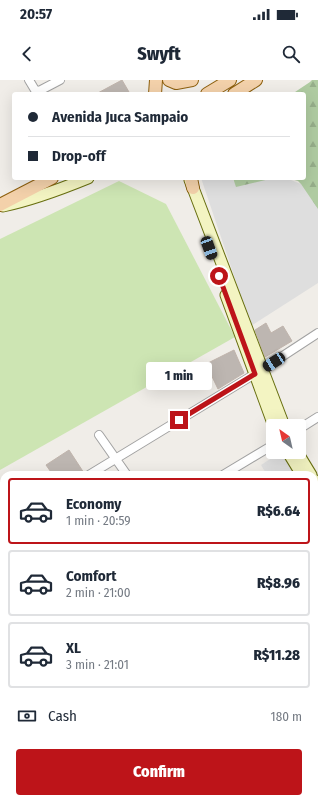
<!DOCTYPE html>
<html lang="en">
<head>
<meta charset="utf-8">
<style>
	:root { --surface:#fff; --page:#f2f2f3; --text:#1f2937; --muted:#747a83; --line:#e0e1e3; --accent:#bd1419 }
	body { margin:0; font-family:"Fira Sans Condensed",sans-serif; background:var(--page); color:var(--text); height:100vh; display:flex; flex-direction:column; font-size:15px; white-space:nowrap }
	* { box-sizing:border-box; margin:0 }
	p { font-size:13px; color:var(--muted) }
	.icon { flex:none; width:22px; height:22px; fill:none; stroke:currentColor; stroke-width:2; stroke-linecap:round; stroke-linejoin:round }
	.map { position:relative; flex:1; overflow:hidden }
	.panel { position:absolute; left:0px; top:391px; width:318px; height:332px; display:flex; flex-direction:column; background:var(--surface); border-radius:12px 12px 0 0; box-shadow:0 4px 16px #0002 }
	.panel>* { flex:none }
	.hud { position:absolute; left:12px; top:12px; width:294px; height:88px; border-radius:4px; box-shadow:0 4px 16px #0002; display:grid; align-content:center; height:88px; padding:0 16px; background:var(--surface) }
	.needle { width:26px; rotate:326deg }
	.tools { position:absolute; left:266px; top:339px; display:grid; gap:8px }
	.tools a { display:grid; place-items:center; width:40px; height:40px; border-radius:4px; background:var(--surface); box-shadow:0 4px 16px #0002; font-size:20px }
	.end { position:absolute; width:18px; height:18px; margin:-9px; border:5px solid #bd1419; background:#fff; box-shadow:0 0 0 2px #fff }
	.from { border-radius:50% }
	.bubble { position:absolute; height:28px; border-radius:4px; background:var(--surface); box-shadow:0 4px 16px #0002; font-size:13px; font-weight:800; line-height:28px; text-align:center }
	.car { position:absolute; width:12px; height:24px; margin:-12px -6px; border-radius:5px; box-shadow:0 0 3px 1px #0007; background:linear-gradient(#222 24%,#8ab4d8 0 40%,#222 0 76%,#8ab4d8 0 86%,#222 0) }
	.hud b { display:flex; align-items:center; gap:14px; height:38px; font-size:15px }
	.hud b+b { border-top:1px solid var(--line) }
	.hud i { width:10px; height:10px; background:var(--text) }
	ul { padding:7px 0 0; list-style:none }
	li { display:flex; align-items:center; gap:12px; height:66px; margin:0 8px 6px; padding:0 8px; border:2px solid var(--line); border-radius:4px }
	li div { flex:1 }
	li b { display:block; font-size:15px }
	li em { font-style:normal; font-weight:800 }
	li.selected { border-color:var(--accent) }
	li>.icon { width:36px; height:36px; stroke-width:1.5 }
	.pay { display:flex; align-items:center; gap:10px; height:44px; padding:0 16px; font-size:15px }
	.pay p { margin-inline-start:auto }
	.cta { display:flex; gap:8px; margin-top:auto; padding:8px 16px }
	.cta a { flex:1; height:46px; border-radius:4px; background:var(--accent); color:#fff; font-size:16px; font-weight:800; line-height:46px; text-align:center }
	.status { display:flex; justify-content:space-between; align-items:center; height:28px; padding:0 20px; background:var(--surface); direction:ltr }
	.status svg { height:11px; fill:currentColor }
	header { display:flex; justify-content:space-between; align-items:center; height:52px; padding:0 16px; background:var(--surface); font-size:18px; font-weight:800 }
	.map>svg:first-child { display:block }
	.residential { fill:#dedede }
	.grass { fill:#cde5b3 }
	.forest { fill:url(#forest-firs) }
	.parking { fill:#e1e1e1 }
	.building { fill:#bdb6b1; stroke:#c0b4ac }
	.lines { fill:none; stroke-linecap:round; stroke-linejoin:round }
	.street-casing { stroke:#a2a2a2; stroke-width:10 }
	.secondary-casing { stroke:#686f10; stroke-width:13 }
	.primary-casing { stroke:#8e600f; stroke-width:14 }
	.street { stroke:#fff; stroke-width:8 }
	.secondary { stroke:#f3f4c2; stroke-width:11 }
	.primary { stroke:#f3d1aa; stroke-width:12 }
	.route { stroke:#bd1419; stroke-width:5 }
</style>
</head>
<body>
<div class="status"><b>20:57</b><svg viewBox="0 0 49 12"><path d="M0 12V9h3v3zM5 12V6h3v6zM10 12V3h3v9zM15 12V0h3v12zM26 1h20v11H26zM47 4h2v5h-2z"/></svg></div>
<header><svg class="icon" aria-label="back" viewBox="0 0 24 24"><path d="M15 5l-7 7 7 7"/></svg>Swyft<svg class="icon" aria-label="search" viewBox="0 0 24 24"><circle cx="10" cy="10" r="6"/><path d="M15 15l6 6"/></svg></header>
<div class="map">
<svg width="318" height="723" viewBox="0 0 318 723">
	<defs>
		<pattern id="forest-firs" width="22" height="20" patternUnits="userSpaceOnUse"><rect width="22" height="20" fill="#afcba1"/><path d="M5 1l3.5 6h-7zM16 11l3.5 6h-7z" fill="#96ae8a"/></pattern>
	</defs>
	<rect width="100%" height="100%" fill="#f0ede8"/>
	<path class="residential" d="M201 98H233L234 102 267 98H286L301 104 318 121V203L251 246Z
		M318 493V607L314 610V495Z
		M317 623 318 624V723H247L245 719H314V625Z
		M4 639V719H137L130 723H0V641Z"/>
	<path class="grass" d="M119 101 166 124 235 257 0 390V159Z"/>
	<path class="forest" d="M312 0H318V129L301 104 298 101 288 98H304V14H292L310 2Z
		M233 98H274L236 107Z"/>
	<path class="parking" d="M281 372H284L296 391 291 395H267L261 385Z"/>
	<path class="building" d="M122 0 129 12 126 14H96Z
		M266 243 271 253 283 246 292 261 265 277 255 250Z
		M234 270 244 293 218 309 206 284Z
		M69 370 84 393V395H53L46 385Z"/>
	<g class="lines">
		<defs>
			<path id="street" d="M29 0 35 10 39 11 60 0
				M299 349 318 337
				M99 355 127 395
				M89 395 263 289 318 253
				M223 395 273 365
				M0 406 4 412
				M0 450 4 447
				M0 533 4 531
				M314 549 318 555
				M0 559 4 567
				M314 688 318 684
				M0 690 4 696
				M19 719 22 723
				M98 719 101 723
				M240 719 243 723
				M283 723 287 719"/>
			<path id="secondary" d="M190 100 284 346
				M3 126C32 120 61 109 88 98
				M226 215 274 346
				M288 372 302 395
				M297 372 311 395
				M314 400 318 405
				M314 413 318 419
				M314 488 318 486
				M314 616 318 614
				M0 631 4 629
				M145 723 152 719"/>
			<path id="primary" d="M169 0 176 3 192 0
				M155 14 156 0
				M207 14 230 0
				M234 14 256 0
				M191 98 193 108
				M0 125 52 98"/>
		</defs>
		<use href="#street" class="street-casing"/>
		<use href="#secondary" class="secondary-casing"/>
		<use href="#primary" class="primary-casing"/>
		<use href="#street" class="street"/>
		<use href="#secondary" class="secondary"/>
		<use href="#primary" class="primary"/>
	</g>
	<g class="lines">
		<path class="route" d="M179 340 255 294 219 196"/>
	</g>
</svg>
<div class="tools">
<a><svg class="needle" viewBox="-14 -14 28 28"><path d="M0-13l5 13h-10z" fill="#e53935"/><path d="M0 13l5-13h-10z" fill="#747a83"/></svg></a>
</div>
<i class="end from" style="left:219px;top:196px"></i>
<i class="end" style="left:179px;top:340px"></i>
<div class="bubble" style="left:146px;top:282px;width:66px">1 min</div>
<i class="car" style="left:209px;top:168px;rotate:160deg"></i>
<i class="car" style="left:274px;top:282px;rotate:237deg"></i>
<div class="hud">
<b><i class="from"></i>Avenida Juca Sampaio</b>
<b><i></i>Drop-off</b>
</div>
<section class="panel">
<ul>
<li class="selected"><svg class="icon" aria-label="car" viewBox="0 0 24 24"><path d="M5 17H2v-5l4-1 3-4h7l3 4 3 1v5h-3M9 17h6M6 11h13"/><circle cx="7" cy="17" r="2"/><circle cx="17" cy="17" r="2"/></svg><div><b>Economy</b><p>1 min · 20:59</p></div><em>R$6.64</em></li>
<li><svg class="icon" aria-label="car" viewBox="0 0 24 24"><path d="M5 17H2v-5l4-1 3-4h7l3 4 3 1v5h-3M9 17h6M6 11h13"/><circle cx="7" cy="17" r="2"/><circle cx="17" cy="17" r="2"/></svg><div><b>Comfort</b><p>2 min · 21:00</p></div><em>R$8.96</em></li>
<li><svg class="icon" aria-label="car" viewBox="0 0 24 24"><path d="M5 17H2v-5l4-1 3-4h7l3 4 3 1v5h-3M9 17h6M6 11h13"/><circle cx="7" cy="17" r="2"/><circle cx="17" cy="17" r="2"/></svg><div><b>XL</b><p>3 min · 21:01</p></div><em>R$11.28</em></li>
</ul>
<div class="pay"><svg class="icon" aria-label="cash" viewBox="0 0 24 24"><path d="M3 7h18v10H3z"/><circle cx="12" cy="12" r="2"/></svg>Cash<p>180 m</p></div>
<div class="cta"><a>Confirm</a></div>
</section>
</div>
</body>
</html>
